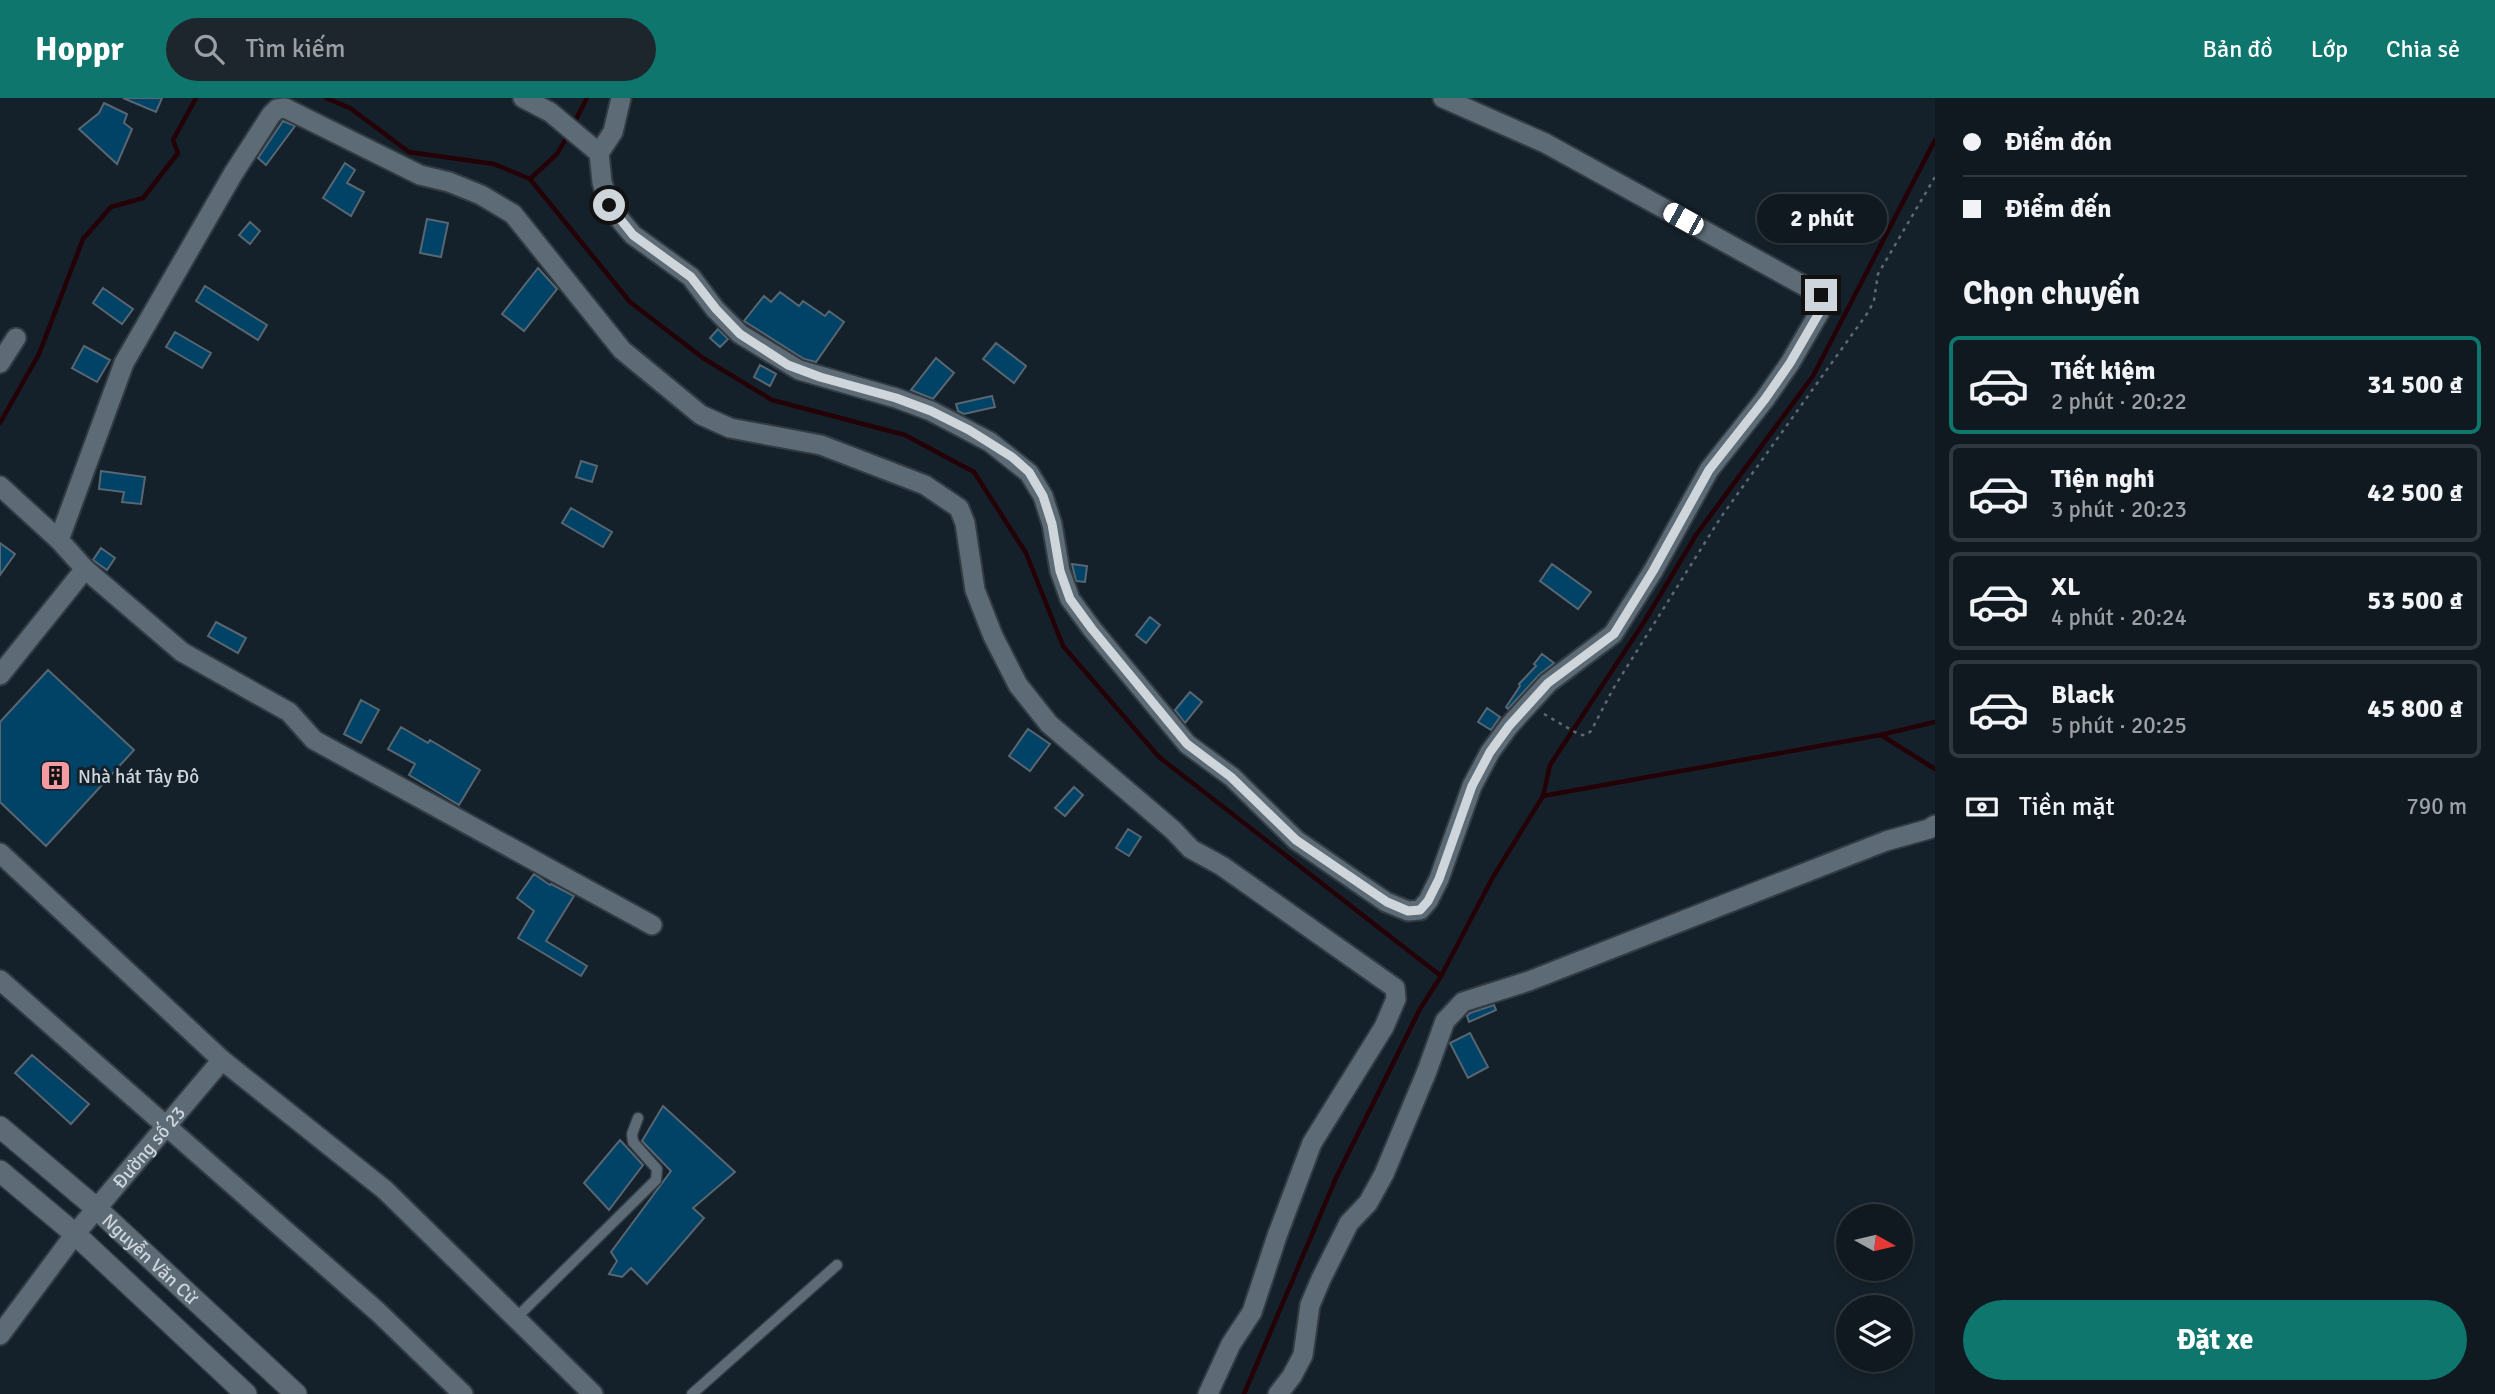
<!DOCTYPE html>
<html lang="vi">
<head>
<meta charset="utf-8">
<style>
	:root { --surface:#101920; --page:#1e262d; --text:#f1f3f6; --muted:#9ca0a5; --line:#30383e; --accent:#0f766e }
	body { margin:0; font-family:Signika,sans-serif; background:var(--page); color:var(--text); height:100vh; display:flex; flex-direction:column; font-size:26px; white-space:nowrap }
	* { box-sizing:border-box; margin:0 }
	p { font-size:23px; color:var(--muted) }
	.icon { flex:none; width:38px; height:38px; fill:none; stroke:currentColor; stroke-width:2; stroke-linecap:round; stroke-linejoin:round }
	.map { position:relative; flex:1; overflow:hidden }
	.details { display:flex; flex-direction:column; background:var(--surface); width:560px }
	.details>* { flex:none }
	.banner { display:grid; align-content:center; height:154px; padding:0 28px; background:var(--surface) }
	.needle { width:46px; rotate:98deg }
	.buttons { position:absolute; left:1836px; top:1106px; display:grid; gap:14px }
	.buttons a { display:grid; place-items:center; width:77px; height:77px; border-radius:50%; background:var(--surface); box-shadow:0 4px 10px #0003,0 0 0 2px var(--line); font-size:35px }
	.end { position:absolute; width:32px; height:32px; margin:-16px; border:9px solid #ced5db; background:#111; box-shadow:0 0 0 4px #111 }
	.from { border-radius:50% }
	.bubble { position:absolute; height:49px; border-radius:24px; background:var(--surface); box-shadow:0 4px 10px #0003,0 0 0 2px var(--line); font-size:23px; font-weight:700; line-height:49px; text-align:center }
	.car { position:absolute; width:21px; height:42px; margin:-21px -10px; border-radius:9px; box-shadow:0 0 5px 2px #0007; background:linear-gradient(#fff 24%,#345 0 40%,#fff 0 76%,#345 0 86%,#fff 0) }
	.banner b { display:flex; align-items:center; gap:24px; height:66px; font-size:26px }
	.banner b+b { border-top:2px solid var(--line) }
	.banner i { width:18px; height:18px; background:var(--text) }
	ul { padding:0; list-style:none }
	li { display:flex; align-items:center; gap:21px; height:98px; margin:0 14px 10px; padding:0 14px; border:4px solid var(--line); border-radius:10px }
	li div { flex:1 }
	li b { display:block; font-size:26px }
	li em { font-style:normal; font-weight:700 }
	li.active { border-color:var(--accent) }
	li>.icon { width:63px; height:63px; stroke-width:1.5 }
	h2 { padding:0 28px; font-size:32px; line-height:84px }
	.pay { display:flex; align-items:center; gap:18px; height:77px; padding:0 28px; font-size:26px }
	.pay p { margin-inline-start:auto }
	.primary-button { display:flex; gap:14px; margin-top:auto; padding:14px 28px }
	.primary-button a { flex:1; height:80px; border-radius:42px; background:var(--accent); color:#fff; font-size:28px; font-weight:700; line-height:80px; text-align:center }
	header { display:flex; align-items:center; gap:42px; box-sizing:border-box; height:98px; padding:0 35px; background:var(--accent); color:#fff }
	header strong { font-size:33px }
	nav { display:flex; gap:38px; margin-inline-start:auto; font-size:24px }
	.search { width:490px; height:63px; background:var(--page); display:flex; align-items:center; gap:18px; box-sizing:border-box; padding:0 24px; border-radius:38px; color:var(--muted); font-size:26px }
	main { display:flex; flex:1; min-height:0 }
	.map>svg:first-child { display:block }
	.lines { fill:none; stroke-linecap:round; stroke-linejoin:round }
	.stream { stroke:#240107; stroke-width:4.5 }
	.building { fill:#014367; stroke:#586671; stroke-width:2 }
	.lane-casing { stroke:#333b42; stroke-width:13 }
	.street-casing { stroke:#333b42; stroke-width:23 }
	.secondary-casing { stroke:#333b42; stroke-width:24 }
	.path { stroke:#5f6971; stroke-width:2.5; stroke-dasharray:3.5 5; stroke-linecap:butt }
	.lane { stroke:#5d6b76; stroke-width:10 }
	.street { stroke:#5d6b76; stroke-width:19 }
	.secondary { stroke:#5d6b76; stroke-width:21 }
	.route { stroke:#ced5db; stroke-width:9 }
	.labels { text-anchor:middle; stroke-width:6; stroke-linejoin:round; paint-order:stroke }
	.poi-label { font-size:19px; fill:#ced5db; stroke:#15212a; text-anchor:start }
	.street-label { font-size:19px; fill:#ced5db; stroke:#15212a }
</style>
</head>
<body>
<header>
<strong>Hoppr</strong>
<div class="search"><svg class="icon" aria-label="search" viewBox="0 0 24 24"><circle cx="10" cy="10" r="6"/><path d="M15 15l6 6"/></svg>Tìm kiếm</div>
<nav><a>Bản đồ</a><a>Lớp</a><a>Chia sẻ</a></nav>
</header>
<main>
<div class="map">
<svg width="1935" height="1296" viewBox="0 0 1935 1296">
	<rect width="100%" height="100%" fill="#15212a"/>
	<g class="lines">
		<path class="stream" d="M326 0 350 10 409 54 494 66 530 81 630 204 703 260 772 302 905 337 974 374 1026 455 1063 548 1159 659 1441 878 1493 779 1543 698 1550 667 1644 524 1696 437 1813 278 1935 42
			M573 27 587 0
			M530 81 557 56 569 35
			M0 325 39 256 83 141 111 109 143 100 178 55 173 42 196 0
			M1881 637 1935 671
			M1543 698 1880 637 1935 624
			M1244 1296 1336 1080 1420 911 1441 878"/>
	</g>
	<path class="building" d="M123 0H162L156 14Z
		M104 5 127 16 124 25 132 31 117 66 79 31 99 15Z
		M283 23 295 28 266 67 258 60Z
		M345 65 355 72 347 85 364 94 351 118 323 100Z
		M427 121 448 125 441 159 420 155Z
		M250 124 260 133 250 146 239 137Z
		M538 170 557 191 524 233 502 216Z
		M205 188 267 227 258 242 196 203Z
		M103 190 133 211 122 226 93 205Z
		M780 194 799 208 803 203 825 218 829 213 844 224 816 264 804 261 744 223 764 198 771 204Z
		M718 231 728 241 720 249 710 240Z
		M175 234 211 255 202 270 166 249Z
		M996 245 1026 268 1014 285 983 261Z
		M84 248 110 262 97 284 72 270Z
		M936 260 954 275 933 301 911 292Z
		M760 267 776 276 770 288 754 279Z
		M992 298 995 309 964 316 958 313 956 306Z
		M581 363 597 368 592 384 576 379Z
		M101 373 145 379 141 406 122 404 124 394 99 391Z
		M571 410 612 434 603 449 562 425Z
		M0 445 15 456 0 477Z
		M101 450 115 460 107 472 93 462Z
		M1072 466 1087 468 1085 484 1076 483Z
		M1552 466 1591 494 1578 511 1540 483Z
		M1150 519 1160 527 1146 545 1136 537Z
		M216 524 246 540 238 555 208 538Z
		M1542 556 1554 565 1539 577 1508 611 1506 609 1520 588 1519 586 1536 568 1534 566Z
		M48 572 134 652 46 748 0 704V624Z
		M1190 594 1202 604 1185 625 1175 612Z
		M361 602 379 612 361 645 344 636Z
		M1487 610 1500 619 1491 632 1478 624Z
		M401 629 428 645 430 642 480 672 459 707 409 677 415 666 388 651Z
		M1028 631 1050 646 1030 673 1009 658Z
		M1074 689 1083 697 1065 718 1055 710Z
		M1128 731 1141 739 1129 758 1116 750Z
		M534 776 550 787 551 786 574 798 546 843 587 868 581 878 518 840 534 813 517 800Z
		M1494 907 1496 912 1469 924 1467 918 1470 915Z
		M1470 935 1488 969 1468 980 1450 945Z
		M32 957 89 1006 71 1026 15 975Z
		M663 1008 735 1074 693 1110 704 1120 647 1186 631 1170 622 1179 609 1176 617 1163 611 1154 671 1073 642 1043Z
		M620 1042 643 1067 609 1112 584 1085Z"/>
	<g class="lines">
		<defs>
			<path id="lane" d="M515 1221 656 1082 657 1071 633 1044 632 1036 638 1020
				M692 1296 837 1167"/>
			<g id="street">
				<path d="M523 0 550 14 599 55"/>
				<path d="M621 0 613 34 599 55 602 84 609 107 622 124 633 137 691 179 715 211 740 236 799 272 896 300 931 313 990 344 1029 375 1043 398 1052 426 1060 473 1070 501 1092 531 1187 646 1232 679 1296 742 1386 804 1408 813 1420 812 1428 803 1439 781 1472 688 1490 654 1509 628 1548 585 1613 536 1653 473 1709 372 1765 301 1790 265 1819 215 1821 197 1545 45 1443 0"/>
				<path d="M0 265 16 240"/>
				<path d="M0 388 59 442 85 471 182 554 289 614 314 642 652 827"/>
				<path d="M59 442 124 265 233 76 271 17 277 11 285 10 420 77 449 84 481 97 513 116 622 252 701 317 730 330 821 347 925 387 959 410 965 425 975 492 993 538 1018 587 1049 626 1173 732 1191 751 1222 768 1395 890 1396 901 1384 929 1312 1045 1277 1138 1252 1214 1231 1246 1208 1296"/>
				<path d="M0 577 85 471"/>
				<path d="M0 755 222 962 385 1092 593 1296"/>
				<path d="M0 882 378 1214 463 1296"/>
				<path id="s1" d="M0 1237 75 1136 222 962"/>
				<path d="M1278 1296 1292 1278 1303 1257 1310 1207 1321 1181 1349 1125 1368 1105 1384 1076 1427 973 1445 923 1463 904 1529 883 1886 743 1929 731 1935 727"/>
			</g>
			<g id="secondary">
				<path id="s2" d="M0 1029 96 1110 296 1296"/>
				<path d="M0 1073 75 1136 246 1296"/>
			</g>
		</defs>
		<use href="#lane" class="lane-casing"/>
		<use href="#street" class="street-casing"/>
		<use href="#secondary" class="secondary-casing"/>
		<path class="path" d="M1544 616 1580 637H1586L1591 633 1613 591 1721 419 1869 213 1874 202 1878 176 1935 79"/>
		<use href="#lane" class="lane"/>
		<use href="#street" class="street"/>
		<use href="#secondary" class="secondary"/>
	</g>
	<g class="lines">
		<path class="route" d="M609 107 633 137 691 179 716 211 740 236 788 267 820 279 896 300 931 313 969 332 1012 359 1029 374 1043 398 1052 426 1060 473 1070 501 1092 531 1187 646 1231 679 1296 742 1387 804 1408 813 1420 812 1428 803 1439 781 1472 688 1490 654 1509 628 1548 585 1614 536 1653 473 1709 372 1765 301 1790 265 1819 215 1821 197"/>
	</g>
	<defs>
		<symbol id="building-square" viewBox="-11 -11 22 22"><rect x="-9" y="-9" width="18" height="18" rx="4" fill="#f49aa2" stroke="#15212a"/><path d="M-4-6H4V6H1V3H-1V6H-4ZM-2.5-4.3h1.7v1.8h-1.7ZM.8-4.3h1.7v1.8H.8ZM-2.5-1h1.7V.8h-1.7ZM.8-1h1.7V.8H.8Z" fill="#111"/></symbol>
	</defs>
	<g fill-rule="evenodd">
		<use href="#building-square" x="38" y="660" width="35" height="35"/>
	</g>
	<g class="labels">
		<g class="poi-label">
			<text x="78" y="685">Nhà hát Tây Đô</text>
		</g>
		<g class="street-label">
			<text dy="7" stroke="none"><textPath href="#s1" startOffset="240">Đường số 23</textPath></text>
			<text dy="7" stroke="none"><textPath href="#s2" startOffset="200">Nguyễn Văn Cừ</textPath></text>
		</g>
	</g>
</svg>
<div class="buttons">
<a><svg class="needle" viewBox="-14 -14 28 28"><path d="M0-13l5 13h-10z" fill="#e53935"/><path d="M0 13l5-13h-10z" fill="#9ca0a5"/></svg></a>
<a><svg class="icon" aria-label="layers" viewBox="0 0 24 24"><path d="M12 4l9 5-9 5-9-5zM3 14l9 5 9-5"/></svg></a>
</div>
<i class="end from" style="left:609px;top:107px"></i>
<i class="end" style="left:1821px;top:197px"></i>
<div class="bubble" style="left:1757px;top:96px;width:130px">2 phút</div>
<i class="car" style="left:1683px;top:121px;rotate:299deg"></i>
</div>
<section class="details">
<div class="banner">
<b><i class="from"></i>Điểm đón</b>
<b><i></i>Điểm đến</b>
</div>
<h2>Chọn chuyến</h2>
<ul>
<li class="active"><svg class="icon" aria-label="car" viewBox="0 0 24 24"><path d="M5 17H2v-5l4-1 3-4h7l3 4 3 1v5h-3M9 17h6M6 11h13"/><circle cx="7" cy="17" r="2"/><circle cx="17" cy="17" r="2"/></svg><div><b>Tiết kiệm</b><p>2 phút · 20:22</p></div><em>31 500 ₫</em></li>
<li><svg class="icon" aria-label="car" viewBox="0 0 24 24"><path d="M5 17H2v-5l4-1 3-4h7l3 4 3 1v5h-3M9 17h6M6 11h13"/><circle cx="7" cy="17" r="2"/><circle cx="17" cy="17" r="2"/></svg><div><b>Tiện nghi</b><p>3 phút · 20:23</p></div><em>42 500 ₫</em></li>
<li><svg class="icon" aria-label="car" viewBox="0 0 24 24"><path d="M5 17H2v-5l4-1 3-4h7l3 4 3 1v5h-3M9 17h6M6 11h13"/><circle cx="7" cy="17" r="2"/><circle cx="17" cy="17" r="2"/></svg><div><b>XL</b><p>4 phút · 20:24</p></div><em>53 500 ₫</em></li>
<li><svg class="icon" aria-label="car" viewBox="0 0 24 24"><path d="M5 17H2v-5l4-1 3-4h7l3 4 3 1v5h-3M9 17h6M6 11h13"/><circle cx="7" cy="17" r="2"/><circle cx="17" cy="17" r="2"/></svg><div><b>Black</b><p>5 phút · 20:25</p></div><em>45 800 ₫</em></li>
</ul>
<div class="pay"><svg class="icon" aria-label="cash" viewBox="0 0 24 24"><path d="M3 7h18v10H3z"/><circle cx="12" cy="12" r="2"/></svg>Tiền mặt<p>790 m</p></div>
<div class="primary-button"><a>Đặt xe</a></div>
</section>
</main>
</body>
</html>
